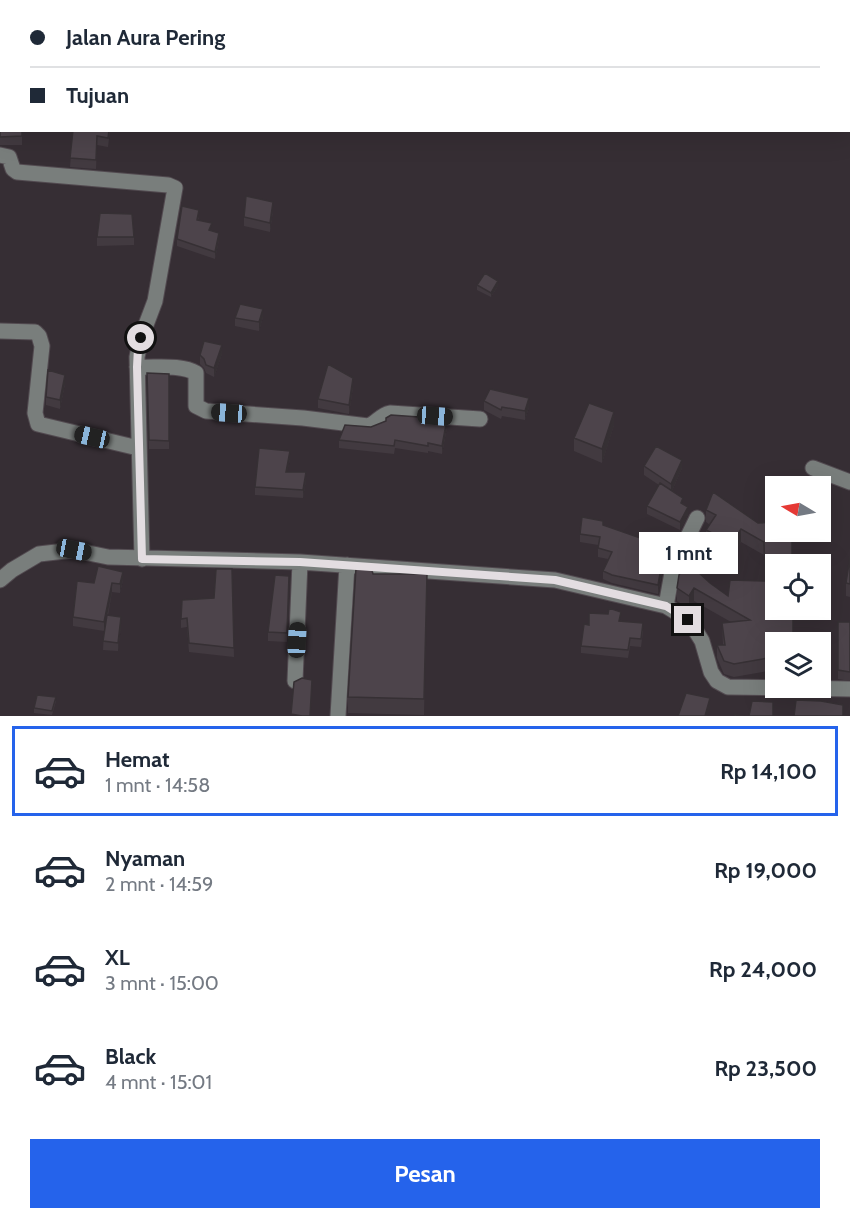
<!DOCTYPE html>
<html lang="id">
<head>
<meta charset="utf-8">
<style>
	:root { --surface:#fff; --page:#f2f2f3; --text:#1f2937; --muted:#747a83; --line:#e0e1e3; --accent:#2563eb }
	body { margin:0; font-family:Cabin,sans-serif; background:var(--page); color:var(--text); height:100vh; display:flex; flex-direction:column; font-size:22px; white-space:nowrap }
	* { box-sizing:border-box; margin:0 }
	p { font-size:20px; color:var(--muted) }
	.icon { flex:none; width:33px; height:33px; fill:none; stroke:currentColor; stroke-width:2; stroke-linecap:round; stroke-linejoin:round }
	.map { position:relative; height:716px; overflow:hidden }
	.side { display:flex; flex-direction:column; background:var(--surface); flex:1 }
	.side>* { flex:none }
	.hud { position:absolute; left:0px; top:0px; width:850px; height:132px; box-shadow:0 6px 24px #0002; display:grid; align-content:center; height:132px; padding:0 30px; background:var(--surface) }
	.needle { width:39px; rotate:280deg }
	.fabs { position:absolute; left:765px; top:476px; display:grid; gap:12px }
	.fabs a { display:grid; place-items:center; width:66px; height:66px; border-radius:0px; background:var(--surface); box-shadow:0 6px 24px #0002; font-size:30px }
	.end { position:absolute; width:27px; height:27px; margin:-14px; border:8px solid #e3dde1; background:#111; box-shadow:0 0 0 3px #111 }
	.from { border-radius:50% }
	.bubble { position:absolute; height:42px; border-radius:0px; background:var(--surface); box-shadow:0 6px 24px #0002; font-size:20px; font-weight:800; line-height:42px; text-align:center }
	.car { position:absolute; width:18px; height:36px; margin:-18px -9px; border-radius:8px; box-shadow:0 0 4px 2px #0007; background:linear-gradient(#222 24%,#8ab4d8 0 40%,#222 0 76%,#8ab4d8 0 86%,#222 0) }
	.hud b { display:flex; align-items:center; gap:21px; height:57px; font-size:22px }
	.hud b+b { border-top:2px solid var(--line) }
	.hud i { width:15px; height:15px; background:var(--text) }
	ul { padding:10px 0 0; list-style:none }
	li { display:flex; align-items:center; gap:18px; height:90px; margin:0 12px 9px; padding:0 18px; border:3px solid transparent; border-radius:0px }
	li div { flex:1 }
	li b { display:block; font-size:22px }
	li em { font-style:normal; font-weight:800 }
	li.on { border-color:var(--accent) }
	li>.icon { width:54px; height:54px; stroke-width:1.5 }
	.cta { display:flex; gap:12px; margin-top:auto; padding:12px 30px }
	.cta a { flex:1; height:69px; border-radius:0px; background:var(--accent); color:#fff; font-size:24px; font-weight:800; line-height:69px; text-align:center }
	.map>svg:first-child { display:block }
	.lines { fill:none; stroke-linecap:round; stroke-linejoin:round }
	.minor-casing { stroke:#524a50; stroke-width:17 }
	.minor { stroke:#797e7c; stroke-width:15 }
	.wall { fill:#423a40 }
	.shaded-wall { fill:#363034 }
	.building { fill:#4d444b; stroke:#363034; stroke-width:1.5 }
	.route { stroke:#e3dde1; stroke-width:8 }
</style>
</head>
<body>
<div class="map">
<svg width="850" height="716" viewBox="0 0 850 716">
	<rect width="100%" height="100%" fill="#362e34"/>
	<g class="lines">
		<defs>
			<path id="minor" d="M0 155 9 157 13 169 17 172 168 185 175 188 155 301 141 338 137 357 142 559
				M0 331 35 332 39 336 42 346 35 413 38 424 138 448
				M137 367C155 368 181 364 196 373V406L206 411 303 418 368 426C377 423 380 415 390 413L480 419
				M813 468 850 482
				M0 580 12 570 39 554 74 550 108 557 300 562 555 580 666 606 689 620 702 641 711 672 717 681 728 687 850 689
				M666 606 673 567 697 518
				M295 681 300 562
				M338 716 347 565"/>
		</defs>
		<use href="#minor" class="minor-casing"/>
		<use href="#minor" class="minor"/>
	</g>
	<path class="wall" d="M0 4H2V56H0Z
		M0 118 22 130V145H0Z
		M73 130H110L108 147 97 145 96 169 70 167Z
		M273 211 270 232 244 226V217Z
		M199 217 198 220 219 240 215 259 177 246V239Z
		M97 237H134V245L97 246Z
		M477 285 498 286 491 297 477 290Z
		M263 317 259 331 235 326V318Z
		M222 354 214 377 206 373 204 368 200 364V355Z
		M147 373 169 374V449H149Z
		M65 384 60 409 46 405V397Z
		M353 387 349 414 318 408V399Z
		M484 401 529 407 525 420 502 416 501 419 484 410Z
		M614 425 602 463 574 451V438Z
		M371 427H447L442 454 428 451V453L395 448 394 454 339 448V440Z
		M290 459 287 472 306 480 303 498 255 495V487Z
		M644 466 682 468 672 491 683 504 688 515 680 530 647 514V506L659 485 644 475Z
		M706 510 758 523 776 522V678H774V670L734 677 724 674 717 658V645H723L722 623 731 622 694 601 689 609 677 601V588L710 583 728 596 765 581 764 555 741 542 732 556 706 543V530L710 525 706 522Z
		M603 525 649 541 672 548 663 565 658 594 612 583 603 579V571L608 559 598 557V545L580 542V534Z
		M850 557V597L846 596V583Z
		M232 569 234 657 189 652 187 627 181 628V619L214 598Z
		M373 574H427L424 715 348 713V697Z
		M123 580 120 593 112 592 108 615 121 626 118 651 103 650 104 631 73 626V617L94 583Z
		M289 585 287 642 268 641V632Z
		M621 621 643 631 641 647 630 646 628 658 581 653V646L589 625Z
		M838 622H850V681L838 679Z
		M56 701 52 715 34 713V708Z"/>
	<path class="shaded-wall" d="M273 202V211L270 232V223Z
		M219 233V240L215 259V252Z
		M498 281V286L491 297V293Z
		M263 309V317L259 331V322Z
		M222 345V354L214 377V368Z
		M65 375V384L60 409V400Z
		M353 378V387L349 414V405Z
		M529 398V407L525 420V411Z
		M614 412V425L602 463V449Z
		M447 419V427L442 454V446Z
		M290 451V459L286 481V472Z
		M682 460V468L671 493V484Z
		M306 472V480L303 498V490Z
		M688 507V515L680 530V522Z
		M741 529V542L732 556V543Z
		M672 539V548L663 565 658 594V585L663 557Z
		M123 572V580L120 593V584Z
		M112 583V592L104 631V622Z
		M694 588V601L689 609V596Z
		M121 617V626L118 651V643Z
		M710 698V707L707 716H705Z"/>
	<path class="building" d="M0 4H2V22H0Z
		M2 27V47H0V34Z
		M0 118H2V130H22V136L0 137Z
		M73 130H109L108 138 97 136 96 160 70 158Z
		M246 196 273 202 270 223 244 217Z
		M182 206 199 210 197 220 212 223 209 230 219 233 215 252 177 239Z
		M100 213 132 214 134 237H97Z
		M485 273 498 281 491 293 477 285Z
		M240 304 263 309 259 322 235 318Z
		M204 341 222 345 214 368 206 365 204 359 200 355Z
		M328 364 353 378 349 405 318 399Z
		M48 370 65 375 60 400 46 397Z
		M147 373 169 374V441L149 440Z
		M490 389 529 398 525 411 502 407 501 410 484 401Z
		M589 403 614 412 602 449 574 438Z
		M391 415 447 419 442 446 428 443V446L395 440 394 446 339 440 345 425 371 427 386 421V418Z
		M656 446 682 460 671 484 644 466Z
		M259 448 290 451 286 472H306L303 490 255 487Z
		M660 483 683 498 681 503 688 507 680 522 647 506Z
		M713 492 758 523 776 522V531H792V564H776V609H793V642H776V665H774V657L734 664 724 661 717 645H725L722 623 750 620 694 588 689 596 677 588 679 575 687 562 710 583 728 596 730 580 765 581 764 542 741 529 732 543 706 530 716 515 706 510Z
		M582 517 603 521V525L649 541 651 533 672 539 663 557 658 585 612 575 603 571 612 552 598 548 600 537 580 534Z
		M850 557V584L846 583Z
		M98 566 123 572 120 584 112 583 104 622 73 617 77 581 94 583Z
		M371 567 373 574H427L424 699 348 697 356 568Z
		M216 569H232L234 648 189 643 187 618 181 619 182 600 214 598Z
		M275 575 289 576 287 633 268 632Z
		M609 608 621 612 619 621 643 623 641 639 630 638 628 650 581 646 584 624 589 625V613L608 614Z
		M107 615 121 617 118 643 103 641Z
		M838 622H850V672L838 670Z
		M302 678 312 680 310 716H302L291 714 294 682Z
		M686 693 710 698 705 716H678Z
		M37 695 56 697 52 711 34 708Z
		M796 700 821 701 843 705V716H794Z
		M752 701 773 702V716H749Z
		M734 714 744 716H734Z"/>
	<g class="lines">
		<path class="route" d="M141 338 138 348 137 367 142 559 300 562 555 580 666 606 688 620"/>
	</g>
</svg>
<div class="fabs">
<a><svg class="needle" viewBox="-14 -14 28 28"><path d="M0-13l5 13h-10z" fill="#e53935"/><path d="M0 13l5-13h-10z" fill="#747a83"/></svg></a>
<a><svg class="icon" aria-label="locate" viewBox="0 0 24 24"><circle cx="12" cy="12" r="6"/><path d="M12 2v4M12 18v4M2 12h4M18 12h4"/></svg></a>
<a><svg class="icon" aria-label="layers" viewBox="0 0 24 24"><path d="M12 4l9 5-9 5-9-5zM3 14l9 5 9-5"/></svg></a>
</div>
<i class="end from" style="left:141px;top:338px"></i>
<i class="end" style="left:688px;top:620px"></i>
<div class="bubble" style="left:639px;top:532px;width:99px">1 mnt</div>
<i class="car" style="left:229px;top:413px;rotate:274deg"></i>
<i class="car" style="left:435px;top:416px;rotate:94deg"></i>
<i class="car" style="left:92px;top:437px;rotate:283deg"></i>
<i class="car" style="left:74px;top:550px;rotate:101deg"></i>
<i class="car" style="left:297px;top:640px;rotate:3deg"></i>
<div class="hud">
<b><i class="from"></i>Jalan Aura Pering</b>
<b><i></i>Tujuan</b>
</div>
</div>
<section class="side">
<ul>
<li class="on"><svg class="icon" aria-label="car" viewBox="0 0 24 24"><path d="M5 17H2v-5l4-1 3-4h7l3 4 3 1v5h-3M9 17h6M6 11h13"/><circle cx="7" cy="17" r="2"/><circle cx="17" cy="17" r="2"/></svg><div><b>Hemat</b><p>1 mnt · 14:58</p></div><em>Rp 14,100</em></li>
<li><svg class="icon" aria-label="car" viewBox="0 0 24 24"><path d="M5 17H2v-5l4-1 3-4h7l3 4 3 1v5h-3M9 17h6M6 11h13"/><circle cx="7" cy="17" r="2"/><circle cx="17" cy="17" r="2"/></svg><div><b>Nyaman</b><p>2 mnt · 14:59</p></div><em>Rp 19,000</em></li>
<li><svg class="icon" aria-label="car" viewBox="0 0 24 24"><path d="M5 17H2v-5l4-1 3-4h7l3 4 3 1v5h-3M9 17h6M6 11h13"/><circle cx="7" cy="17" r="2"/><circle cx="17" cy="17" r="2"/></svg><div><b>XL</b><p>3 mnt · 15:00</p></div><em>Rp 24,000</em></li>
<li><svg class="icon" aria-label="car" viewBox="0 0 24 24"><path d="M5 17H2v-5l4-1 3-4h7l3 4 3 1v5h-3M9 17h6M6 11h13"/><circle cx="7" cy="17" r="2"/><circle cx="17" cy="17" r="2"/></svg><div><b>Black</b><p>4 mnt · 15:01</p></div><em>Rp 23,500</em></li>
</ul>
<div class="cta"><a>Pesan</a></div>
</section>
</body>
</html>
